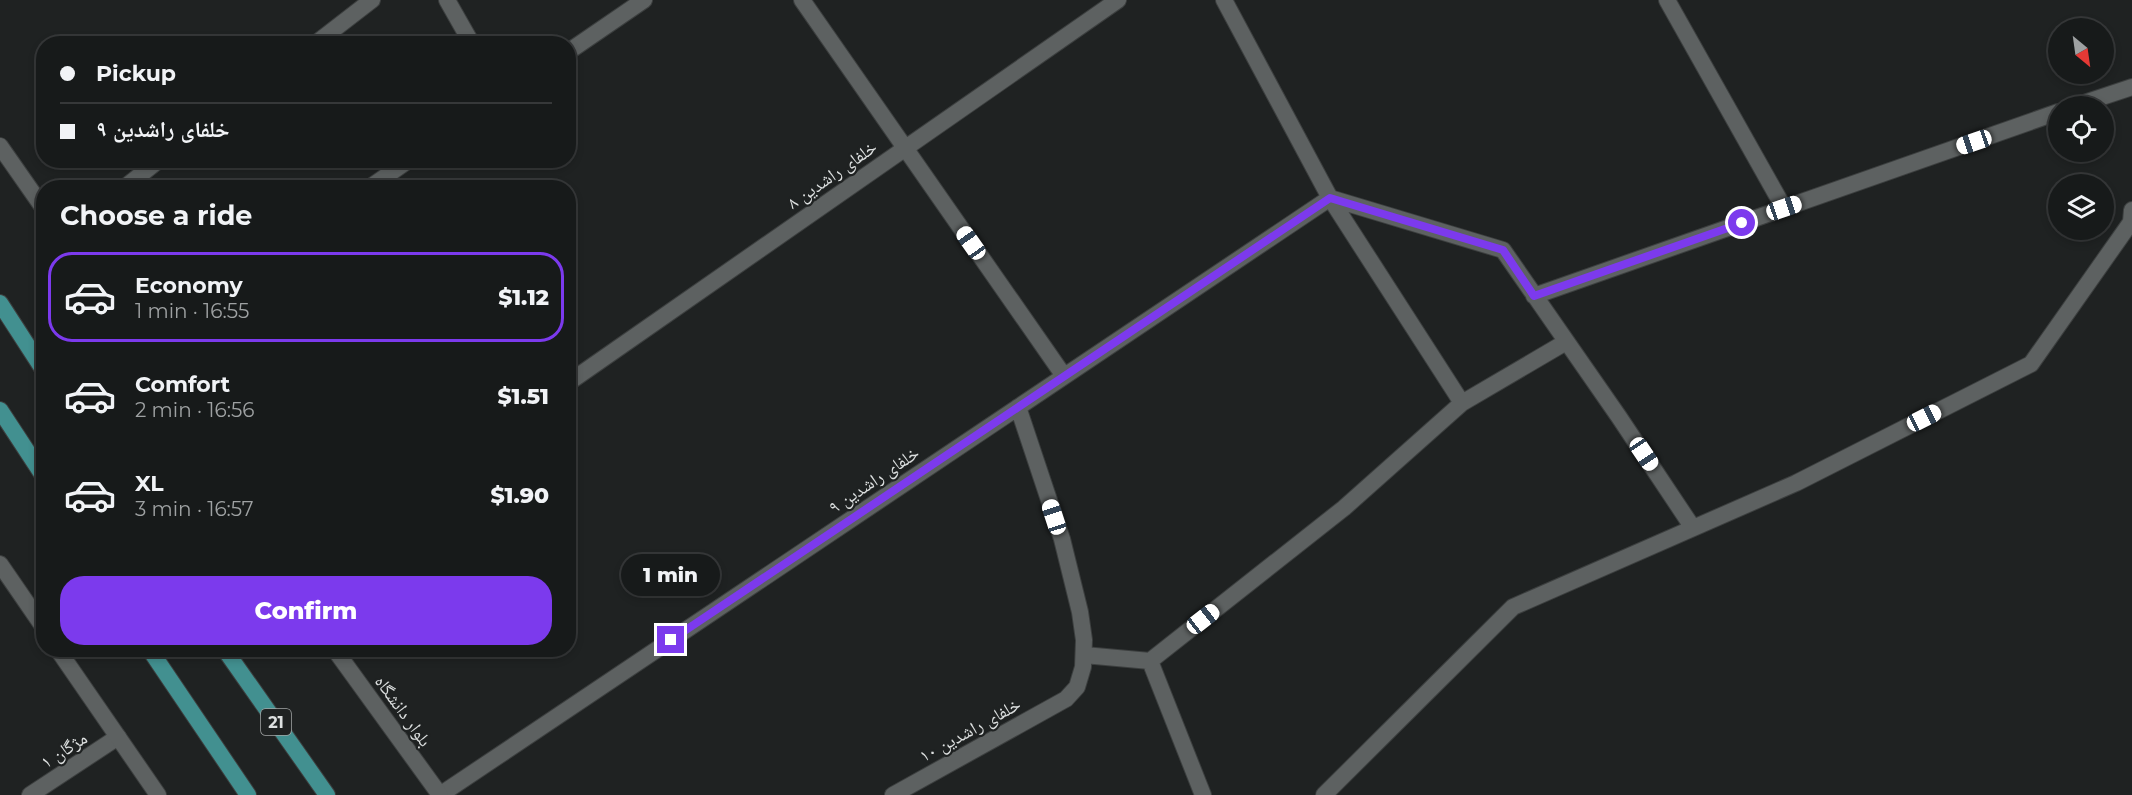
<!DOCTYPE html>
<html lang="en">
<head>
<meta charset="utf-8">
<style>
	:root { --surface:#171a1a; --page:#202323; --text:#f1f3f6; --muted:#9ea1a2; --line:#363839; --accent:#7c3aed }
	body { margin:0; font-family:Montserrat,"Noto Naskh Arabic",sans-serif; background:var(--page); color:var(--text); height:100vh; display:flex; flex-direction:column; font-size:22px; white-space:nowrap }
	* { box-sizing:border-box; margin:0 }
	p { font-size:20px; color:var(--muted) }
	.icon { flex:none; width:33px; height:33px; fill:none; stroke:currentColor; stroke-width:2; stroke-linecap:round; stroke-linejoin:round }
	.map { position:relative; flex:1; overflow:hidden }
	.details { position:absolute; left:36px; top:180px; width:540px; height:477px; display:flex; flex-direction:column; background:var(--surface); border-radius:24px; box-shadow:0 3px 9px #0003,0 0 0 2px var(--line) }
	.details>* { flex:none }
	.banner { position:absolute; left:36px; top:36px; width:540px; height:132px; border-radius:24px; box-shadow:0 3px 9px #0003,0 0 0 2px var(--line); display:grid; align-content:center; height:132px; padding:0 24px; background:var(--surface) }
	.needle { width:39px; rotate:151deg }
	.fabs { position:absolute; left:2048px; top:18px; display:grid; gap:12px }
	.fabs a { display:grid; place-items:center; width:66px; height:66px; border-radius:50%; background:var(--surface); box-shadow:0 3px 9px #0003,0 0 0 2px var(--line); font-size:30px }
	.end { position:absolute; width:27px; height:27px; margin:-14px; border:8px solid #7c3aed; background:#fff; box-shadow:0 0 0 3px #fff }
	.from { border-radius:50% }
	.bubble { position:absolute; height:42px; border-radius:21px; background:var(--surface); box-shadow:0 3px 9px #0003,0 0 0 2px var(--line); font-size:20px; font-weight:800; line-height:42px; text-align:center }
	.car { position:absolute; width:18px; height:36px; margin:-18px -9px; border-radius:8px; box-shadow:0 0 4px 2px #0007; background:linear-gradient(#fff 24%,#345 0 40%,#fff 0 76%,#345 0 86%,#fff 0) }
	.banner b { display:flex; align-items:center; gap:21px; height:57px; font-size:22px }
	.banner b+b { border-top:2px solid var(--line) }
	.banner i { width:15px; height:15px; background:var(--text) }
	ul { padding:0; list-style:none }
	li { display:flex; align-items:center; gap:18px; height:90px; margin:0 12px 9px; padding:0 12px; border:3px solid transparent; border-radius:24px }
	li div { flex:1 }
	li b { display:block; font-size:22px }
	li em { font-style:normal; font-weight:800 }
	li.active { border-color:var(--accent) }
	li>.icon { width:54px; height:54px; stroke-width:1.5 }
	h2 { padding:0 24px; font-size:27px; line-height:72px }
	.cta { display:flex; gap:12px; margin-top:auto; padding:12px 24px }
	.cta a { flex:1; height:69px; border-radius:24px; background:var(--accent); color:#fff; font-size:24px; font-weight:800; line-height:69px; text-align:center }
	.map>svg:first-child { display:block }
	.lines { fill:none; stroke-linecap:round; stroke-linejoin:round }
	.service-casing { stroke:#3c3f3f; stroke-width:18 }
	.minor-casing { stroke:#3c3f3f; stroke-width:18 }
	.secondary-casing { stroke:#3c3f3f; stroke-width:18 }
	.primary-casing { stroke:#3c3f3f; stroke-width:18 }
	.service { stroke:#5d6161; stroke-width:16 }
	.minor { stroke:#5d6161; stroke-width:16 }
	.secondary { stroke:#5d6161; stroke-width:16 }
	.primary { stroke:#429090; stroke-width:16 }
	.route { stroke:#7c3aed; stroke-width:8 }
	.labels { text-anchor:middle; stroke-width:4.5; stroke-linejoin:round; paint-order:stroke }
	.shield { fill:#1f2222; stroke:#a4a7a7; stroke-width:1.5 }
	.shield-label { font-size:16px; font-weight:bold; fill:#dde0e0 }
	.street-label { font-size:18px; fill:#dde0e0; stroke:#1f2222 }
</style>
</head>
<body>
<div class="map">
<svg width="2132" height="795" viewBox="0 0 2132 795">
	<rect width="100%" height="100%" fill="#1f2222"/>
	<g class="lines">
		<defs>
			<path id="service" d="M30 795 118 737"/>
			<path id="minor" d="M447 0 472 44
				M802 0 1064 376
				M1224 0 1330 198 1503 250 1619 417 1693 528
				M1667 0 1784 208
				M315 44 372 0
				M568 52 644 0
				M2075 106 2132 87
				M124 188 159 160
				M369 188 409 160
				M1534 296 2058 112
				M568 383 1118 0
				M1462 403 1566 342
				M1084 655 1150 661 1203 795
				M440 795 1330 198 1462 403 1344 508 1150 661
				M893 795 1066 699 1077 687 1083 667 1084 640 1080 612 1062 539 1018 407
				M1324 795 1513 607 1796 483 2031 364 2131 222 2132 210"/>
			<path id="secondary" d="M0 146 44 209
				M0 564 44 628
				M58 650 158 795
				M335 650 440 795"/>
			<path id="primary" d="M0 303 44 371
				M0 410 44 477
				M150 650 248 795
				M225 650 327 795"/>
		</defs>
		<use href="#service" class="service-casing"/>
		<use href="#minor" class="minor-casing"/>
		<use href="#secondary" class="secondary-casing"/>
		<use href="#primary" class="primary-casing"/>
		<use href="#service" class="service"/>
		<use href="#minor" class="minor"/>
		<use href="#secondary" class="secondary"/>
		<use href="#primary" class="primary"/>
	</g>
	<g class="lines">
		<path class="route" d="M671 640 1330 198 1503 250 1534 296 1742 223"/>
	</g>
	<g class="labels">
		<rect class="shield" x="261" y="709" width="30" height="26" rx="4.5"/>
		<g class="shield-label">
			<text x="276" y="728">21</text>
		</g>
		<g class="street-label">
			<text transform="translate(832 175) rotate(-35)" y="6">خلفای راشدین ۸</text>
			<text transform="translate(874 480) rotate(-34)" y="6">خلفای راشدین ۹</text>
			<text transform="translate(403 711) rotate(54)" y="6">بلوار دانشگاه</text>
			<text transform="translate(970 730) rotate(-29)" y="6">خلفای راشدین ۱۰</text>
			<text transform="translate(64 750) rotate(-33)" y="6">مژگان ۱</text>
		</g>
	</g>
</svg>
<div class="fabs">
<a><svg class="needle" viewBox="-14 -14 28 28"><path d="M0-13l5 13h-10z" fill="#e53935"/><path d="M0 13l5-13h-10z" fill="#9ea1a2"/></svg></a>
<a><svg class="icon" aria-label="locate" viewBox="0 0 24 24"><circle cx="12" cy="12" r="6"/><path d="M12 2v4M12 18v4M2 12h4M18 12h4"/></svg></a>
<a><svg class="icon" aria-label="layers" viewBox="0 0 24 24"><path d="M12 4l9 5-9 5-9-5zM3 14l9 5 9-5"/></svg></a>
</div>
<i class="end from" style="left:1742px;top:223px"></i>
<i class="end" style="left:671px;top:640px"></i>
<div class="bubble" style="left:621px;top:554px;width:99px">1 min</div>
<i class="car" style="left:1974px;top:142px;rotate:251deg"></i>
<i class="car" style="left:1784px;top:208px;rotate:71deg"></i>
<i class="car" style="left:971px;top:243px;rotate:325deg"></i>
<i class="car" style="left:1924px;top:418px;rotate:63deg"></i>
<i class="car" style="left:1644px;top:454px;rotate:146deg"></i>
<i class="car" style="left:1054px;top:517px;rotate:342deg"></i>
<i class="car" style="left:1203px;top:619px;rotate:52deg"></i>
<div class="banner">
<b><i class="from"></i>Pickup</b>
<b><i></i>خلفای راشدین ۹</b>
</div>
<section class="details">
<h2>Choose a ride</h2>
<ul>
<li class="active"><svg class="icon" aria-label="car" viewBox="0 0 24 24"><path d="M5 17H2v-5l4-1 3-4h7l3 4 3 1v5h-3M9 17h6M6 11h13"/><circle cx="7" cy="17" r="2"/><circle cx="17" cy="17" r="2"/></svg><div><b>Economy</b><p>1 min · 16:55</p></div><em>$1.12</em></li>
<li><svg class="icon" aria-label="car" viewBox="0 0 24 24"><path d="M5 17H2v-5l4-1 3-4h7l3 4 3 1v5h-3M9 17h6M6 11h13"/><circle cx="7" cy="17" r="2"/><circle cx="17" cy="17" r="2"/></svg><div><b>Comfort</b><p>2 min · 16:56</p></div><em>$1.51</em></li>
<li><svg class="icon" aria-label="car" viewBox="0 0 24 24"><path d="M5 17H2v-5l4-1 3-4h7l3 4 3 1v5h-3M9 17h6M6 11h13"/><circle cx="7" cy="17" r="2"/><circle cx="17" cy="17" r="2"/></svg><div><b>XL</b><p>3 min · 16:57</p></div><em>$1.90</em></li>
</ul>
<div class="cta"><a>Confirm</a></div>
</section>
</div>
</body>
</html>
